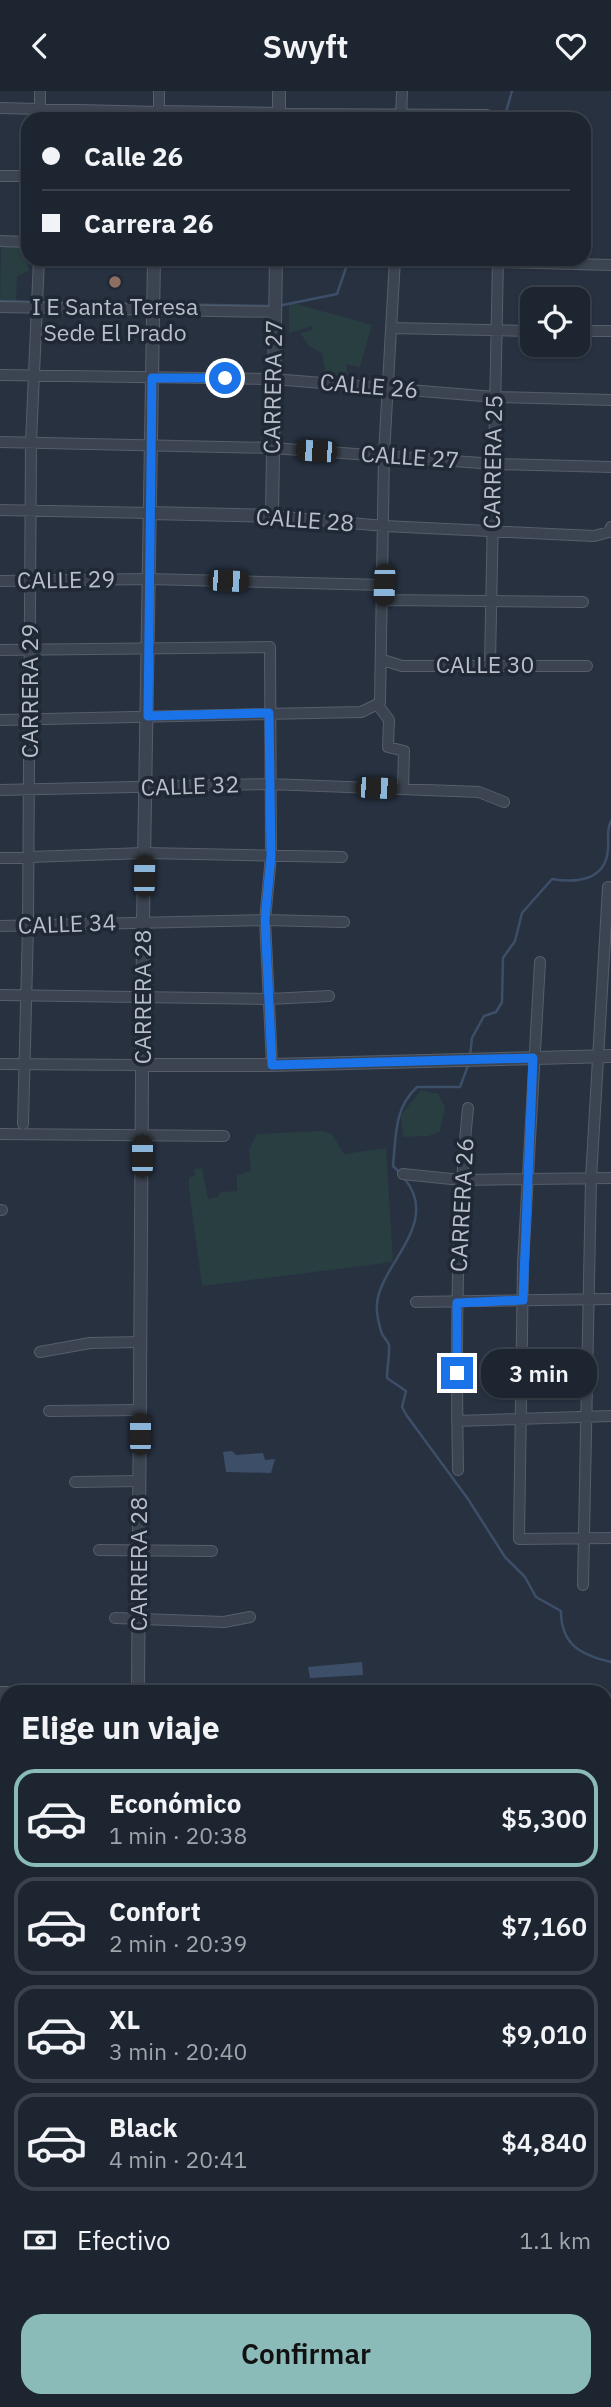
<!DOCTYPE html>
<html lang="es">
<head>
<meta charset="utf-8">
<style>
	:root { --surface:#1d2530; --page:#252d38; --text:#f1f3f6; --muted:#a0a5ab; --line:#3b424c; --accent:#8bbbb9 }
	body { margin:0; font-family:"IBM Plex Sans",sans-serif; background:var(--page); color:var(--text); height:100vh; display:flex; flex-direction:column; font-size:26px; white-space:nowrap }
	* { box-sizing:border-box; margin:0 }
	p { font-size:23px; color:var(--muted) }
	.icon { flex:none; width:38px; height:38px; fill:none; stroke:currentColor; stroke-width:2; stroke-linecap:round; stroke-linejoin:round }
	.map { position:relative; flex:1; overflow:hidden }
	.side { position:absolute; left:0px; top:1594px; width:612px; height:723px; display:flex; flex-direction:column; background:var(--surface); border-radius:21px 21px 0 0; box-shadow:0 2px 5px #0004,0 0 0 2px var(--line) }
	.side>* { flex:none }
	.guide { position:absolute; left:21px; top:21px; width:570px; height:154px; border-radius:21px; box-shadow:0 2px 5px #0004,0 0 0 2px var(--line); display:grid; align-content:center; height:154px; padding:0 21px; background:var(--surface) }
	.buttons { position:absolute; left:520px; top:196px; display:grid; gap:14px }
	.buttons a { display:grid; place-items:center; width:70px; height:70px; border-radius:14px; background:var(--surface); box-shadow:0 2px 5px #0004,0 0 0 2px var(--line); font-size:35px }
	.end { position:absolute; width:32px; height:32px; margin:-16px; border:9px solid #1a73e8; background:#fff; box-shadow:0 0 0 4px #fff }
	.from { border-radius:50% }
	.bubble { position:absolute; height:49px; border-radius:21px; background:var(--surface); box-shadow:0 2px 5px #0004,0 0 0 2px var(--line); font-size:23px; font-weight:600; line-height:49px; text-align:center }
	.car { position:absolute; width:21px; height:42px; margin:-21px -10px; border-radius:9px; box-shadow:0 0 5px 2px #0007; background:linear-gradient(#222 24%,#8ab4d8 0 40%,#222 0 76%,#8ab4d8 0 86%,#222 0) }
	.guide b { display:flex; align-items:center; gap:24px; height:66px; font-size:26px }
	.guide b+b { border-top:2px solid var(--line) }
	.guide i { width:18px; height:18px; background:var(--text) }
	ul { padding:0; list-style:none }
	li { display:flex; align-items:center; gap:21px; height:98px; margin:0 14px 10px; padding:0 7px; border:4px solid var(--line); border-radius:21px }
	li div { flex:1 }
	li b { display:block; font-size:26px }
	li em { font-style:normal; font-weight:600 }
	li.selected { border-color:var(--accent) }
	li>.icon { width:63px; height:63px; stroke-width:1.5 }
	h2 { padding:0 21px; font-size:32px; line-height:84px }
	.pay { display:flex; align-items:center; gap:18px; height:77px; padding:0 21px; font-size:26px }
	.pay p { margin-inline-start:auto }
	.cta { display:flex; gap:14px; margin-top:auto; padding:14px 21px }
	.cta a { flex:1; height:80px; border-radius:21px; background:var(--accent); color:#111; font-size:28px; font-weight:600; line-height:80px; text-align:center }
	header { display:flex; justify-content:space-between; align-items:center; height:91px; padding:0 21px; background:var(--surface); font-size:32px; font-weight:600 }
	.map>svg:first-child { display:block }
	.green { fill:#293e41 }
	.water { fill:#3d4f68 }
	.lines { fill:none; stroke-linecap:round; stroke-linejoin:round }
	.stream { stroke:#3d4f68; stroke-width:2.5 }
	.minor-casing { stroke:#565e6a; stroke-width:12 }
	.tertiary-casing { stroke:#565e6a; stroke-width:14 }
	.minor { stroke:#3b4450; stroke-width:10 }
	.tertiary { stroke:#3b4450; stroke-width:12 }
	.route { stroke:#1a73e8; stroke-width:9 }
	.education-dot { fill:#8d6e63; stroke:#202836; stroke-width:2.5 }
	.labels { text-anchor:middle; stroke-width:7; stroke-linejoin:round; paint-order:stroke }
	.poi-label { font-size:23px; fill:#b8bfca; stroke:#202836 }
	.street-label { font-size:23px; fill:#b8bfca; stroke:#202836 }
</style>
</head>
<body>
<header><svg class="icon" aria-label="back" viewBox="0 0 24 24"><path d="M15 5l-7 7 7 7"/></svg>Swyft<svg class="icon" aria-label="heart" viewBox="0 0 24 24"><path d="M12 20l-8-8c-3-5 5-10 8-4 3-6 11-1 8 4z"/></svg></header>
<div class="map">
<svg width="611" height="2316" viewBox="0 0 611 2316">
	<rect width="100%" height="100%" fill="#273140"/>
	<path class="green" d="M1 155 25 156 29 180 17 185 16 211 0 212Z
		M289 211 372 234 360 276 346 273 348 285H319L325 279 322 262 309 255 300 242 312 239V235L289 242Z
		M421 999 438 1003 445 1016 440 1040 429 1045 403 1046 401 1024Z
		M323 1040 332 1043 344 1063 386 1057 393 1171 202 1195 189 1098V1086L195 1085 194 1078 202 1077 208 1108 218 1106 220 1101 237 1100V1084L251 1080 249 1059 257 1043Z
		M46 2310H300L304 2316H44Z"/>
	<path class="water" d="M232 1360 236 1364 263 1362 265 1369 275 1368 271 1382 226 1381 223 1361Z
		M362 1571 363 1584 310 1587 308 1576Z"/>
	<g class="lines">
		<path class="stream" d="M504 28 512 0
			M0 210 33 211
			M40 211 149 213
			M159 213 271 215
			M278 215 337 203 349 168
			M470 965 472 947 484 925 496 921 502 911 503 867 515 850 522 822 552 788C576 792 606 790 608 758 609 748 606 739 611 730
			M400 1082 393 1075C396 1045 394 1017 417 996H460L469 972
			M404 1087C442 1132 380 1173 377 1213 376 1220 379 1233 381 1240 382 1245 388 1250 389 1254 390 1261 387 1277 387 1287L406 1300 402 1316 407 1325 468 1408 505 1466 525 1486 536 1506 561 1520C561 1554 581 1564 611 1571
			M606 1848 611 1839"/>
		<defs>
			<path id="minor" d="M0 17 159 21V0
				M279 23 487 24
				M40 28V0
				M401 28 402 0
				M0 85H28
				M0 150 28 151
				M391 168 611 174
				M0 216 275 221
				M391 237 532 240
				M578 240H611
				M0 284 273 288 495 306 611 309
				M0 351 272 357 495 373 611 376
				M0 419 150 422
				M272 425 384 435 594 445 609 441 611 436
				M0 490 149 488 384 494
				M384 509 583 511
				M0 559 270 556 271 765 265 829 272 974
				M383 569 402 575H587
				M490 573 498 168
				M378 614 389 629 388 656 404 660 403 698
				M0 629 361 621 380 612 384 363 395 168
				M0 699 269 693 479 701 504 711
				M0 767 145 762 342 766
				M0 835 265 829 344 831
				M540 871 523 1173 519 1448 611 1447
				M0 904 270 908 329 905
				M0 973 143 974
				M23 1033 28 835 31 351 39 168
				M0 1043 224 1045
				M403 1083 461 1089 611 1087
				M0 1119H2
				M416 1211 611 1208
				M40 1261 90 1252 141 1251
				M49 1320 140 1319
				M457 1330 611 1325
				M458 1379C456 1258 456 1137 468 1017
				M75 1391 140 1390
				M99 1459 212 1460
				M583 1494 591 1088 608 796
				M115 1527 224 1531 250 1526
				M0 1601 263 1599 262 1601
				M0 1668H7
				M0 1805 7 1806
				M0 1875H7
				M0 2014H7
				M0 2086H7
				M0 2154H7
				M0 2219 7 2220
				M505 2310 507 2316
				M7 2316 13 2310"/>
			<path id="tertiary" d="M159 28V21L279 23
				M279 28V0
				M150 422 272 425 276 168
				M143 974H272L611 965
				M138 1601 143 830 154 168
				M0 1944H7
				M606 1949H611"/>
		</defs>
		<use href="#minor" class="minor-casing"/>
		<use href="#tertiary" class="tertiary-casing"/>
		<use href="#minor" class="minor"/>
		<use href="#tertiary" class="tertiary"/>
	</g>
	<g class="lines">
		<path class="route" d="M225 287H152L148 625 269 622 271 765 265 828 272 974 533 967 523 1209 457 1212V1282"/>
	</g>
	<circle class="education-dot" cx="115" cy="191" r="7"/>
	<g class="labels">
		<g class="poi-label">
			<text x="115" y="224">I E Santa Teresa<tspan x="115" dy="26">Sede El Prado</tspan></text>
		</g>
		<g class="street-label">
			<text transform="translate(369 295) rotate(5)" y="8">CALLE 26</text>
			<text transform="translate(273 296) rotate(-89)" y="8">CARRERA 27</text>
			<text transform="translate(410 366) rotate(4)" y="8">CALLE 27</text>
			<text transform="translate(493 371) rotate(-89)" y="8">CARRERA 25</text>
			<text transform="translate(305 429) rotate(4)" y="8">CALLE 28</text>
			<text transform="translate(66 489) rotate(-1)" y="8">CALLE 29</text>
			<text x="485" y="582">CALLE 30</text>
			<text transform="translate(30 600) rotate(-90)" y="8">CARRERA 29</text>
			<text transform="translate(190 695) rotate(-2)" y="8">CALLE 32</text>
			<text transform="translate(67 833) rotate(-2)" y="8">CALLE 34</text>
			<text transform="translate(143 906) rotate(-90)" y="8">CARRERA 28</text>
			<text transform="translate(462 1114) rotate(-87)" y="8">CARRERA 26</text>
			<text transform="translate(139 1473) rotate(-90)" y="8">CARRERA 28</text>
		</g>
	</g>
</svg>
<div class="buttons">
<a><svg class="icon" aria-label="locate" viewBox="0 0 24 24"><circle cx="12" cy="12" r="6"/><path d="M12 2v4M12 18v4M2 12h4M18 12h4"/></svg></a>
</div>
<i class="end from" style="left:225px;top:287px"></i>
<i class="end" style="left:457px;top:1282px"></i>
<div class="bubble" style="left:481px;top:1258px;width:116px">3 min</div>
<i class="car" style="left:316px;top:360px;rotate:274deg"></i>
<i class="car" style="left:228px;top:490px;rotate:92deg"></i>
<i class="car" style="left:384px;top:494px;rotate:182deg"></i>
<i class="car" style="left:376px;top:697px;rotate:92deg"></i>
<i class="car" style="left:144px;top:785px;rotate:1deg"></i>
<i class="car" style="left:142px;top:1065px;rotate:0deg"></i>
<i class="car" style="left:140px;top:1343px;rotate:0deg"></i>
<div class="guide">
<b><i class="from"></i>Calle 26</b>
<b><i></i>Carrera 26</b>
</div>
<section class="side">
<h2>Elige un viaje</h2>
<ul>
<li class="selected"><svg class="icon" aria-label="car" viewBox="0 0 24 24"><path d="M5 17H2v-5l4-1 3-4h7l3 4 3 1v5h-3M9 17h6M6 11h13"/><circle cx="7" cy="17" r="2"/><circle cx="17" cy="17" r="2"/></svg><div><b>Económico</b><p>1 min · 20:38</p></div><em>$5,300</em></li>
<li><svg class="icon" aria-label="car" viewBox="0 0 24 24"><path d="M5 17H2v-5l4-1 3-4h7l3 4 3 1v5h-3M9 17h6M6 11h13"/><circle cx="7" cy="17" r="2"/><circle cx="17" cy="17" r="2"/></svg><div><b>Confort</b><p>2 min · 20:39</p></div><em>$7,160</em></li>
<li><svg class="icon" aria-label="car" viewBox="0 0 24 24"><path d="M5 17H2v-5l4-1 3-4h7l3 4 3 1v5h-3M9 17h6M6 11h13"/><circle cx="7" cy="17" r="2"/><circle cx="17" cy="17" r="2"/></svg><div><b>XL</b><p>3 min · 20:40</p></div><em>$9,010</em></li>
<li><svg class="icon" aria-label="car" viewBox="0 0 24 24"><path d="M5 17H2v-5l4-1 3-4h7l3 4 3 1v5h-3M9 17h6M6 11h13"/><circle cx="7" cy="17" r="2"/><circle cx="17" cy="17" r="2"/></svg><div><b>Black</b><p>4 min · 20:41</p></div><em>$4,840</em></li>
</ul>
<div class="pay"><svg class="icon" aria-label="cash" viewBox="0 0 24 24"><path d="M3 7h18v10H3z"/><circle cx="12" cy="12" r="2"/></svg>Efectivo<p>1.1 km</p></div>
<div class="cta"><a>Confirmar</a></div>
</section>
</div>
</body>
</html>
